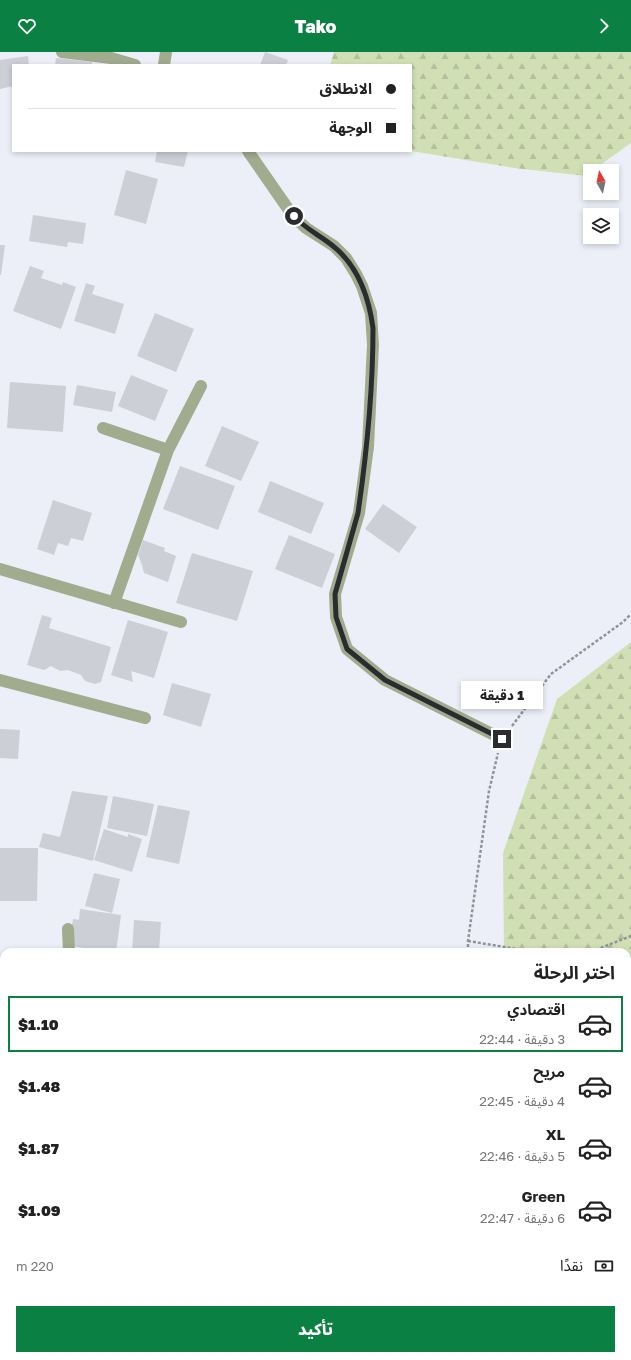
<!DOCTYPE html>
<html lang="ar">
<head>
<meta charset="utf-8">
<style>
	:root { --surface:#fff; --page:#f6f6f6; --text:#222; --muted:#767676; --line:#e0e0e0; --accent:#0b8043 }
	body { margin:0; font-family:"Golos Text","Noto Sans Arabic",sans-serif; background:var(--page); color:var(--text); direction:rtl; height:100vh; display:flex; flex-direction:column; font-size:15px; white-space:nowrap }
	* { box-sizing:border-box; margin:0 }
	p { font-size:13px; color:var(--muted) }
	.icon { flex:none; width:22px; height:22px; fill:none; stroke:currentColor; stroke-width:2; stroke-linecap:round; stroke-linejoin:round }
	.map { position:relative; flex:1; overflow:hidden; direction:ltr }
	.drawer { position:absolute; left:0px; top:896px; width:631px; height:412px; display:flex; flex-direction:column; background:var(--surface); border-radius:12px 12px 0 0; box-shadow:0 2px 6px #0003; direction:rtl }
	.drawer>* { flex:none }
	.guide { position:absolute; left:12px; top:12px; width:400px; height:88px; border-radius:0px; box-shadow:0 2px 6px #0003; direction:rtl; display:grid; align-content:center; height:88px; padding:0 16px; background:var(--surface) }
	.needle { width:26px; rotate:351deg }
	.buttons { position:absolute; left:583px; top:112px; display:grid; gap:8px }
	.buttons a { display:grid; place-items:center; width:36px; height:36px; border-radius:0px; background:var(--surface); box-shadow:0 2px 6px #0003; font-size:20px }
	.end { position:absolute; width:18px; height:18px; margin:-9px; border:5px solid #2b2c2f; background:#fff; box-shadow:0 0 0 2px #fff }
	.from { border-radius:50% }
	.bubble { position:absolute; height:28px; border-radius:0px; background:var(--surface); box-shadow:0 2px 6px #0003; font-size:13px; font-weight:800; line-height:28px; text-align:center; direction:rtl }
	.guide b { display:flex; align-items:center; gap:14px; height:38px; font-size:15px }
	.guide b+b { border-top:1px solid var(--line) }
	.guide i { width:10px; height:10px; background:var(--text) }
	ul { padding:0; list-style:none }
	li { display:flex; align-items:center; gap:12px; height:56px; margin:0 8px 6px; padding:0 8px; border:2px solid transparent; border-radius:0px }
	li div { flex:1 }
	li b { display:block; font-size:15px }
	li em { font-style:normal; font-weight:800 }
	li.current { border-color:var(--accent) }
	li>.icon { width:36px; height:36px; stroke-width:1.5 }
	h2 { padding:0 16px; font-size:18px; line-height:48px }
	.pay { display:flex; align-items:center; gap:10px; height:44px; padding:0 16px; font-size:15px }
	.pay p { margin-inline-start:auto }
	.primary-button { display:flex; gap:8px; margin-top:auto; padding:8px 16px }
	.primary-button a { flex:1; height:46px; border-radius:0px; background:var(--accent); color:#fff; font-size:16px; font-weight:800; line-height:46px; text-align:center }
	header { display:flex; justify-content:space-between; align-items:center; height:52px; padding:0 16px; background:var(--accent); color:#fff; font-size:18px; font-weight:800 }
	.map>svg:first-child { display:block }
	.forest { fill:url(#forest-firs) }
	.building { fill:#cccfd6 }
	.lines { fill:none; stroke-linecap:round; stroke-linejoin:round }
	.path { stroke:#919399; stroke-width:2.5; stroke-dasharray:3 2; stroke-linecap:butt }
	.minor { stroke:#a1ab8d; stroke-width:12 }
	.route { stroke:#2b2c2f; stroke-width:5 }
</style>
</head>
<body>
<header><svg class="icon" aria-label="forward" viewBox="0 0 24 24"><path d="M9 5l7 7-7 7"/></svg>Tako<svg class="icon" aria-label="heart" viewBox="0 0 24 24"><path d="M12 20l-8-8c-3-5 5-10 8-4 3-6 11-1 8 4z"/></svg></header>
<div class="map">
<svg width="631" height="1308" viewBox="0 0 631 1308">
	<defs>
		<pattern id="forest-firs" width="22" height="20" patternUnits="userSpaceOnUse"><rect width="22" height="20" fill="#d1e0b4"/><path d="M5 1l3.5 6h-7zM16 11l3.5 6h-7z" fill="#b4c09b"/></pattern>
	</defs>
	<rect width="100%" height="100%" fill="#eceff7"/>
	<path class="forest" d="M334 0H631V91L592 119H590V121L586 124 514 116 411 99V13H330Z
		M631 590V1296L627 1291V900H504L503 801 557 647Z"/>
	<path class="building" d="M265 0 288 8 286 13H260Z
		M28 4 29 13H13V34L0 37V8Z
		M56 6 92 10V13H55Z
		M157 99H188L184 115 155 110Z
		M126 118 158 127 146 172 114 163Z
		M33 163 86 171 83 192 68 190 67 195 29 189Z
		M0 193H5L1 223H0Z
		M30 214 44 219 41 226 62 233 63 230 76 235 61 277 13 259Z
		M86 231 95 234 92 242 124 252 115 282 74 269Z
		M155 261 194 277 176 320 137 304Z
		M131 323 168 338 155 369 118 354Z
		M10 330 66 334 63 380 7 376Z
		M77 333 116 340 112 360 73 353Z
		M222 374 259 390 241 429 205 414Z
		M180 414 235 434 218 478 163 457Z
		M270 429 324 451 311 482 258 460Z
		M53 448 92 461 83 489 71 486 68 494 58 491 54 503 37 497Z
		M383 452 417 475 399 501 365 477Z
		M289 483 335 502 322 536 275 517Z
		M143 488 165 496 164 499 176 504 168 530 144 521 142 513 138 503Z
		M192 501 253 519 237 569 176 551Z
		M42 563 52 566 49 576 111 595 101 630 95 632 85 629 81 623 68 618 60 619 51 614 44 618 27 613Z
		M128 568 168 580 154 626 131 619 133 630 111 623Z
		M172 631 211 642 201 675 163 663Z
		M0 677 20 678 18 707 0 706Z
		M72 739 108 744 93 809 39 795 43 781 60 785Z
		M113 744 154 752 147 784 107 776Z
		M158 753 190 759 179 812 146 805Z
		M104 777 128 785V782L142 787 132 820 94 808Z
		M0 796H38L37 849H0Z
		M94 821 120 827 112 861 85 854Z
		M80 857 121 863 116 900 69 894 73 867 79 868Z
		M134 868 161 870 159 900H132Z
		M4 1075V1147L0 1146V1083Z"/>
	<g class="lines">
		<path class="path" d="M512 674 551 622 623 570 631 562
			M468 889 535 900
			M468 900V889L489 739 498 701
			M571 900 598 897 631 884
			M626 1304 629 1308"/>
		<path class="minor" d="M62 0 111 6 135 13
			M164 13 166 0
			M248 99 293 164 306 176 334 194 346 206 356 222 362 234 371 261 373 293 368 395 359 461 335 542 336 565 347 597 385 628 502 687
			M103 376 168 398
			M0 517 181 570
			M114 551 168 398 201 334
			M0 628 145 666
			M68 877 69 900
			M15 1304 16 1308"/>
	</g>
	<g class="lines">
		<path class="route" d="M294 164C305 177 320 183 333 194 358 214 369 246 373 276 373 339 367 399 358 461L335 542 336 565 347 597 385 628 502 687"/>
	</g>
</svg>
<div class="buttons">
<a><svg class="needle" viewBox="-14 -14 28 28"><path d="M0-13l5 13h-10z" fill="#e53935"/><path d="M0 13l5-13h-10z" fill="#767676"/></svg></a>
<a><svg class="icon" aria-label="layers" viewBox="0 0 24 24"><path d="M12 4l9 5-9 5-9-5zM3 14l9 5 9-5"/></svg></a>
</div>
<i class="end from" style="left:294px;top:164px"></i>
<i class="end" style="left:502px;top:687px"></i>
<div class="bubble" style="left:461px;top:629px;width:82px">1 دقيقة</div>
<div class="guide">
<b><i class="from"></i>الانطلاق</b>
<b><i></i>الوجهة</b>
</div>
<section class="drawer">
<h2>اختر الرحلة</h2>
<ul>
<li class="current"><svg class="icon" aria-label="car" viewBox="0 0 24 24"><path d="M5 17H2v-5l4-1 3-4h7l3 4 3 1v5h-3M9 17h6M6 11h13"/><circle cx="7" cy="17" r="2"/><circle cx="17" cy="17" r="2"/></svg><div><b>اقتصادي</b><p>3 دقيقة · 22:44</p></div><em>$1.10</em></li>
<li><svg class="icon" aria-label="car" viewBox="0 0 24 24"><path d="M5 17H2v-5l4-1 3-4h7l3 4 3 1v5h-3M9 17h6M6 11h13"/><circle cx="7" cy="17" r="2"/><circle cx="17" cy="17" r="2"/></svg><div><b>مريح</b><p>4 دقيقة · 22:45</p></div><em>$1.48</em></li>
<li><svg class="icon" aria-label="car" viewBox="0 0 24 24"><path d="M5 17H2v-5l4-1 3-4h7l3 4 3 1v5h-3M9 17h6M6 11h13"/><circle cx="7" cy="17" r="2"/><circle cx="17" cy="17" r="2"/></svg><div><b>XL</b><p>5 دقيقة · 22:46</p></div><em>$1.87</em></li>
<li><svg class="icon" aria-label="car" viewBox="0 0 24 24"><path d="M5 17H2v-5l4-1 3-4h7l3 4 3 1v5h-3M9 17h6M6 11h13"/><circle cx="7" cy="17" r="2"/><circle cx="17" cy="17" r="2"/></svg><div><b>Green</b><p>6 دقيقة · 22:47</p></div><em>$1.09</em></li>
</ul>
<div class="pay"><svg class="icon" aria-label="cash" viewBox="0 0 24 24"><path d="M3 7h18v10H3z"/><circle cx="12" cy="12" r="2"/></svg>نقدًا<p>220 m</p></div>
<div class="primary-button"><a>تأكيد</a></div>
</section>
</div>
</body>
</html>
